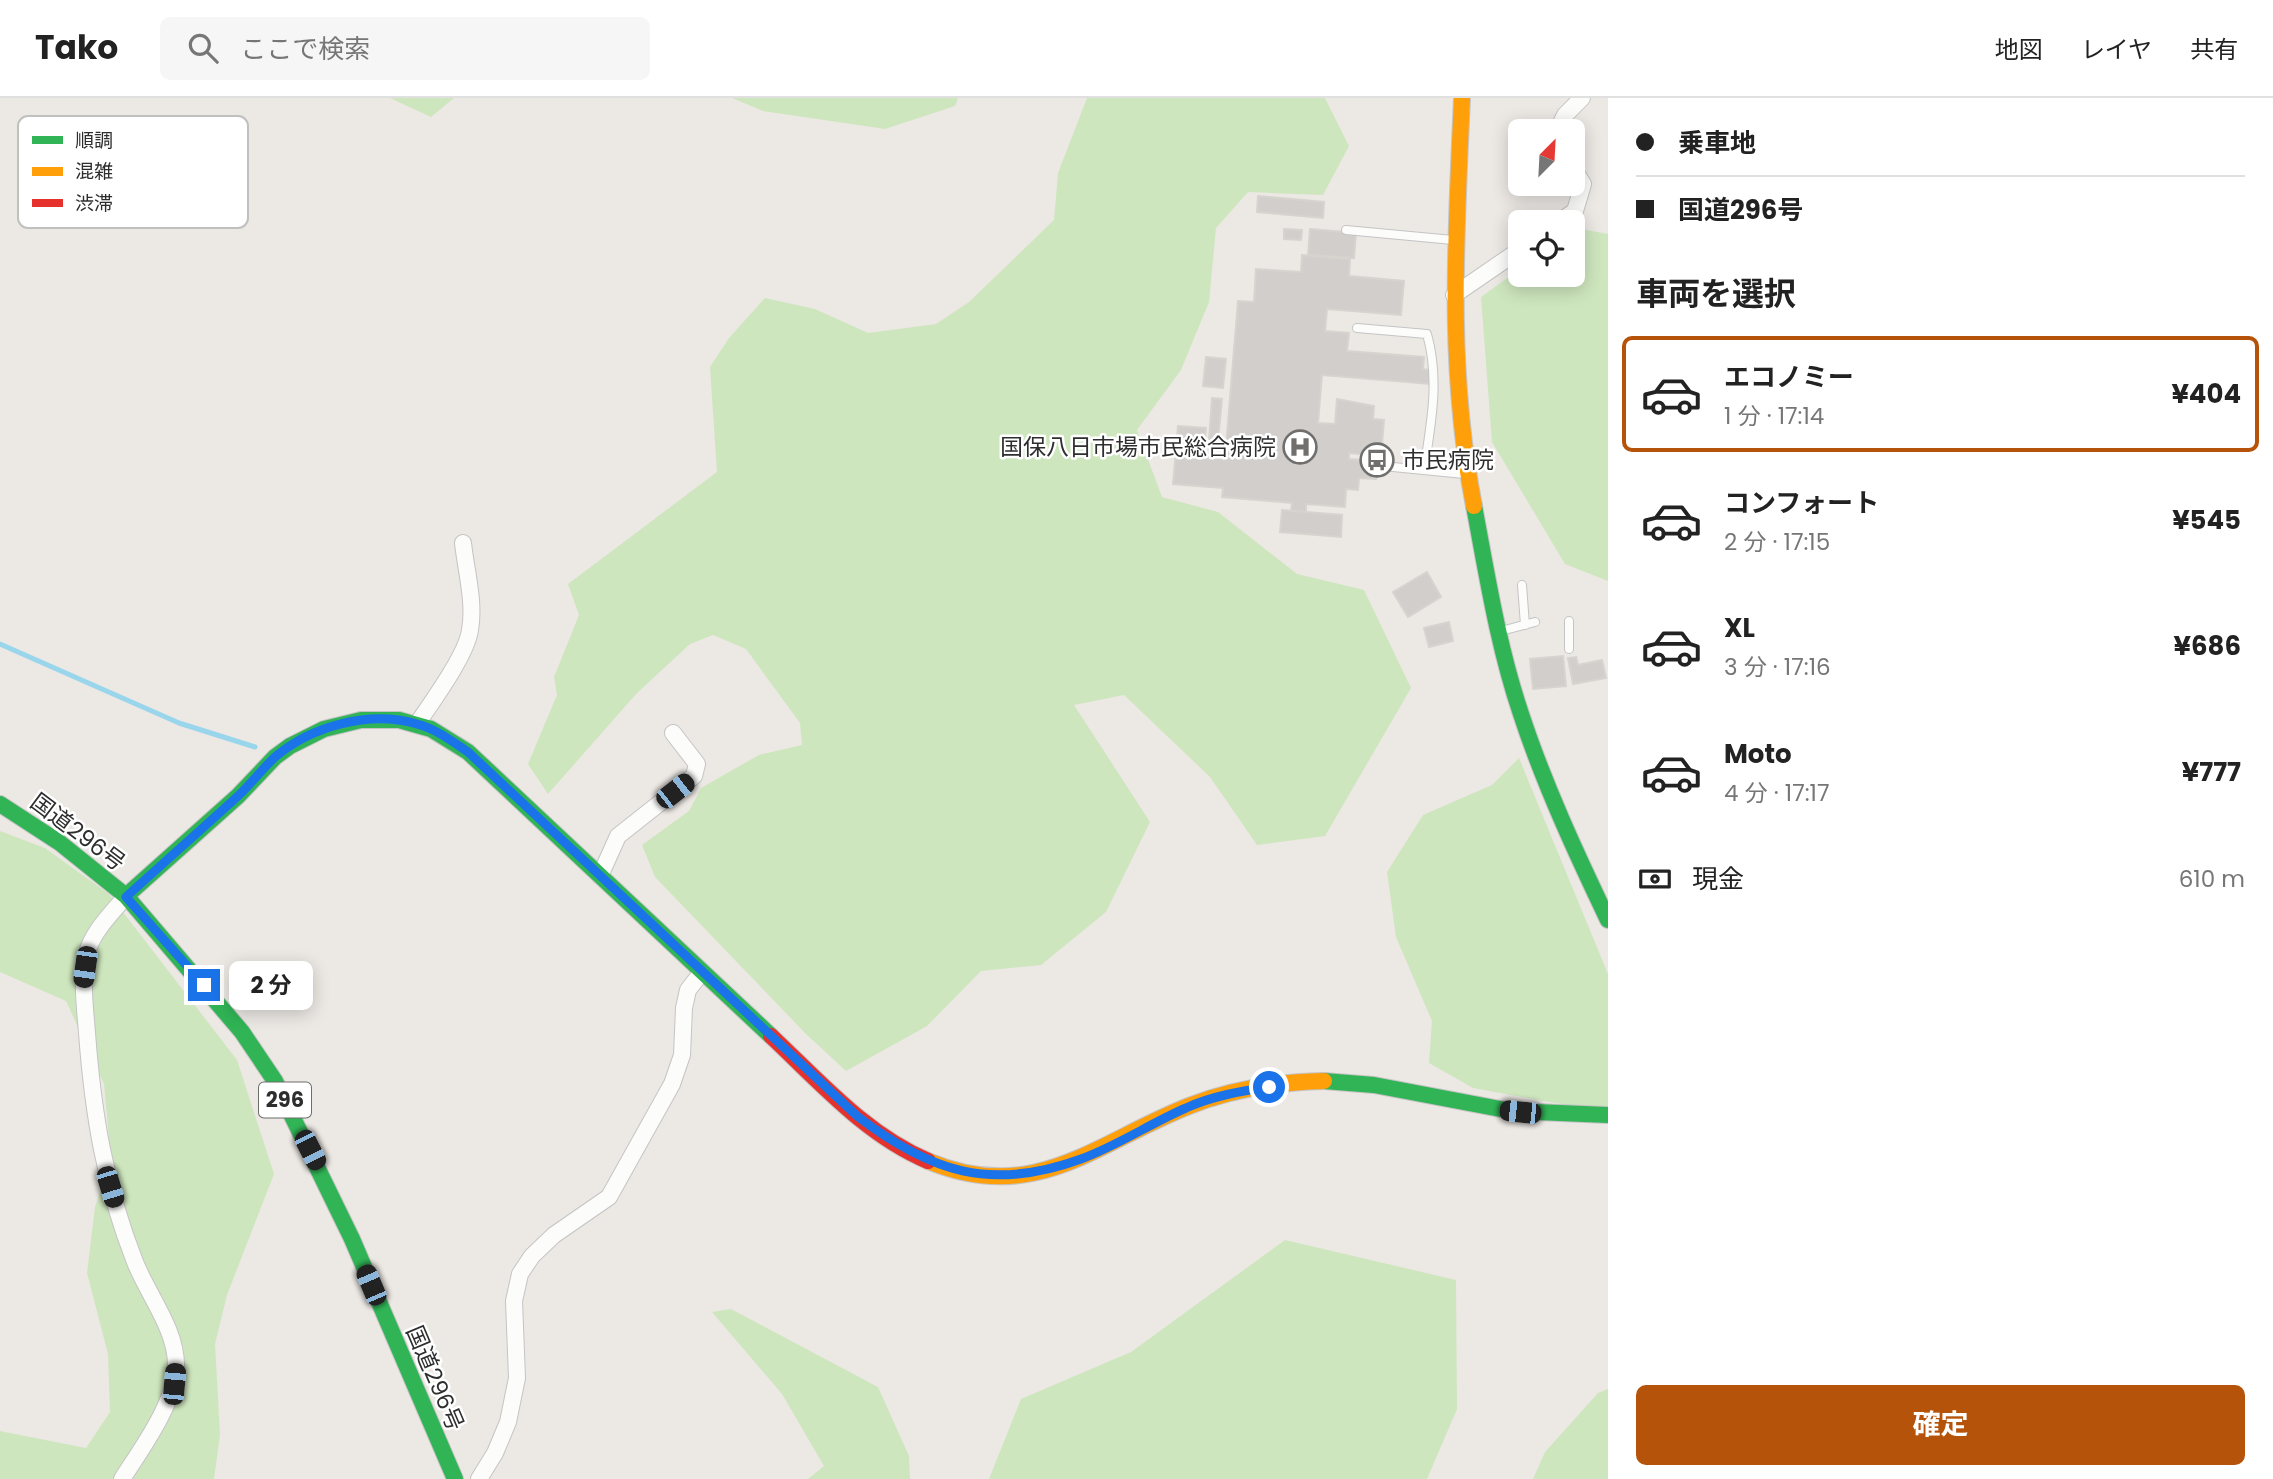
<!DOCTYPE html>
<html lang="ja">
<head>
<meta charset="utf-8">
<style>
	:root { --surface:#fff; --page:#f6f6f6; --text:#222; --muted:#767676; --line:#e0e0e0; --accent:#b45309 }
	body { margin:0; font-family:Poppins,"Noto Sans JP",sans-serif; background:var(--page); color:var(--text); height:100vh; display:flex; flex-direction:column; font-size:26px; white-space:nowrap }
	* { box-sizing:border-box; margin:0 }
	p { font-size:23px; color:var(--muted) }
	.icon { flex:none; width:38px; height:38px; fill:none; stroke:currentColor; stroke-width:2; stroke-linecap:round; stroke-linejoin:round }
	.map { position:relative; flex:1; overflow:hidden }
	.details { display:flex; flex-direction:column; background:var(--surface); width:665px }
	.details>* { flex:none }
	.guide { display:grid; align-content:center; height:154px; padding:0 28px; background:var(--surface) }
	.needle { width:46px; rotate:24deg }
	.fabs { position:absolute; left:1508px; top:21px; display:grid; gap:14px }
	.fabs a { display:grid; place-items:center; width:77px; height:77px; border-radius:10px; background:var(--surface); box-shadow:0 4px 18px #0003; font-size:35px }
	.end { position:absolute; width:32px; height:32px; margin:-16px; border:9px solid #1a73e8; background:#fff; box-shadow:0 0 0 4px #fff }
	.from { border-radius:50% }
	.bubble { position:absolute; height:49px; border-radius:10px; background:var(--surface); box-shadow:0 4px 18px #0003; font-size:23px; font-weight:700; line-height:49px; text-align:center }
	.car { position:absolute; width:21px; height:42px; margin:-21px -10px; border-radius:9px; box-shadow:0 0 5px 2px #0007; background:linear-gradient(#222 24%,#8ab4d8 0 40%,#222 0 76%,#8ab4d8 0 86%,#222 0) }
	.guide b { display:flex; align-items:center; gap:24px; height:66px; font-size:26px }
	.guide b+b { border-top:2px solid var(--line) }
	.guide i { width:18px; height:18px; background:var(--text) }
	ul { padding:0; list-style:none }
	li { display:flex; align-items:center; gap:21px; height:116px; margin:0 14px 10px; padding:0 14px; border:4px solid transparent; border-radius:10px }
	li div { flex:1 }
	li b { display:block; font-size:26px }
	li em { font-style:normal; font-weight:700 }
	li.on { border-color:var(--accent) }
	li>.icon { width:63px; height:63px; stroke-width:1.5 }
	h2 { padding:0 28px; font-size:32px; line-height:84px }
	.pay { display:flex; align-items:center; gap:18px; height:77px; padding:0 28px; font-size:26px }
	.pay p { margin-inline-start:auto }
	.cta { display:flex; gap:14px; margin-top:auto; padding:14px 28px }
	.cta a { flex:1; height:80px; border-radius:10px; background:var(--accent); color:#fff; font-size:28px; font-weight:700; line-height:80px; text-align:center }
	header { display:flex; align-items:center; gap:42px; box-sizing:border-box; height:98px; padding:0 35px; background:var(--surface); border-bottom:2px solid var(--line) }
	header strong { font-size:33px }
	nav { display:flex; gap:38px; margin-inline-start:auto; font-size:24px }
	.search { width:490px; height:63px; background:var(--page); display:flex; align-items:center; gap:18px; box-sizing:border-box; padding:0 24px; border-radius:10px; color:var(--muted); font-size:26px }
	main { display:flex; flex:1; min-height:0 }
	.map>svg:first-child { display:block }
	.green { fill:#cee6be }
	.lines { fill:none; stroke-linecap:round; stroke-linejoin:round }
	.stream { stroke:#99d6ec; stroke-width:5 }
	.building { fill:#d1cecb; stroke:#d7d4d0; stroke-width:2 }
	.lane-casing { stroke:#c5c4c5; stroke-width:10 }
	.street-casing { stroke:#c5c4c5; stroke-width:18 }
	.fast-casing { stroke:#c5c4c5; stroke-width:18 }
	.slow-casing { stroke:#c5c4c5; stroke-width:18 }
	.jam-casing { stroke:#c5c4c5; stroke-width:18 }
	.lane { stroke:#fcfcfb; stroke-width:8 }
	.street { stroke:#fcfcfb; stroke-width:16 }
	.fast { stroke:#30b455; stroke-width:16 }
	.slow { stroke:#ff9f0a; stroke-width:16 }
	.jam { stroke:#e5322d; stroke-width:16 }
	.route { stroke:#1a73e8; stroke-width:9 }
	.labels { text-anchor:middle; stroke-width:5; stroke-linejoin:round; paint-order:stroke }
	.shield { fill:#fff; stroke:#6d6d6d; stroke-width:2 }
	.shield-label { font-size:21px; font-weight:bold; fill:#2e2e2e }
	.poi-label { font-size:23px; fill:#2e2e2e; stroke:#fff; text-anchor:end }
	.street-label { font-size:23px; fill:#2e2e2e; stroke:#fff }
	.key { fill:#fff; stroke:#c0c0c0; stroke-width:2 }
	.key-label { font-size:19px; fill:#2e2e2e }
</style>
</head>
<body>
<header>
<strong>Tako</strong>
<div class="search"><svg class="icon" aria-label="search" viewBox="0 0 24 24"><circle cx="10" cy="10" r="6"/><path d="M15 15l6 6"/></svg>ここで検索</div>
<nav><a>地図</a><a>レイヤ</a><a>共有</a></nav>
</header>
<main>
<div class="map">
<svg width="1608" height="1381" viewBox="0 0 1608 1381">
	<rect width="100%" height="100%" fill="#ece8e4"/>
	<path class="green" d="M390 0H454L431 19Z
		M732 0H958L955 8 885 31 763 13Z
		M1087 0H1325L1349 48 1323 97 1248 94 1216 130 1209 204 1181 272 1137 332 1162 399 1218 414 1297 476 1364 492 1411 590 1325 738 1257 747 1210 679 1124 597 1074 607 1150 724 1106 814 1041 867 981 873 927 928 846 973 806 936 655 779 642 747 689 713 701 690 759 657 802 647 800 625 746 551 713 537 690 546 637 595 548 696 528 666 557 597 554 579 579 517 568 486 717 374 710 269 729 240 765 200 815 211 868 235 936 226 969 204 1054 122 1058 75Z
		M1576 130 1608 136V483L1565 466 1492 344 1481 199 1521 170V177H1573V131Z
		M1519 660 1608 876V1008L1594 1012 1473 990 1429 965 1432 923 1396 839 1387 774 1423 717 1492 687Z
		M0 733 45 750 109 796 237 962 274 1076 227 1197 215 1246 220 1337 214 1381H0V1333L86 1350 110 1314 108 1256 87 1175 95 1109 111 1063 104 986 66 903 0 874Z
		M1285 1142 1456 1182 1457 1311 1427 1381H989L1021 1301 1131 1254Z
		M731 1211 878 1289 909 1358 910 1381H808L824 1368 782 1296 712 1214Z
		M1608 1291V1381H1533L1545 1354 1598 1295Z"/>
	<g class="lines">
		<path class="stream" d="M0 546 179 625 255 649"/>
	</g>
	<path class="building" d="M1258 98 1324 104 1323 120 1257 114Z
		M1284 131 1302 132 1301 142 1284 141Z
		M1310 131 1356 135 1354 160 1308 157Z
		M1302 157 1350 161 1349 178 1404 183 1401 217 1327 211 1325 233 1349 235 1347 253 1424 259 1423 271 1431 272 1430 286 1322 277 1318 325 1335 326 1337 301 1374 308 1373 321 1384 322 1381 358 1349 355V361L1378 363 1376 381 1359 380 1358 392 1346 391 1345 409 1306 406V414L1291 413 1292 405 1222 399 1223 390 1173 386 1178 328 1206 330 1203 359 1225 361 1238 203 1254 204 1256 171 1301 174Z
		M1206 259 1226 261 1223 290 1203 288Z
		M1212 300 1222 301 1218 343 1209 342Z
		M1282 412 1342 417 1341 439 1280 434Z
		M1427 474 1441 499 1408 519 1393 494Z
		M1449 524 1453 543 1429 549 1424 530Z
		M1563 558 1566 588 1533 591 1530 561Z
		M1576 559 1578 567 1602 562 1606 580 1573 586 1568 560Z"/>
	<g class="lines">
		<defs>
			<path id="lane" d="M1346 132 1453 142
				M1357 230 1427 236C1440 282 1431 325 1424 372
				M1383 368 1464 376
				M1522 487 1525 527
				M1569 523V551
				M1501 533 1535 524"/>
			<path id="street" d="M1557 33 1565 17 1582 0
				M1559 124 1575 113 1583 86 1573 70
				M1454 197 1521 151
				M417 626C432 604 467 556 470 532 475 504 466 473 463 445
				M600 778 618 738 694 678 697 666 673 635
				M122 1381C142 1350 176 1304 176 1267 176 1231 148 1197 135 1164 105 1088 93 1016 87 935 85 909 81 882 87 855 92 834 112 815 126 798
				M479 1381 495 1355 508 1324 517 1280 514 1203 520 1176 532 1158 554 1137 609 1099 672 986 682 957 684 910 688 892 702 874"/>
			<path id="fast" d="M1474 408C1487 477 1498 548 1521 616 1544 686 1576 755 1608 822
				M0 706 60 745 126 798 242 934 275 983 352 1141 455 1381
				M126 798 238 698 275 659 290 648 324 631 361 622H399L431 631 468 654 771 938
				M1324 983 1374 987 1511 1013 1608 1017"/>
			<path id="slow" d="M1462 0C1456 139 1447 270 1474 408
				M928 1063C1035 1108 1097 1044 1189 1008 1232 991 1278 984 1324 983"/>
			<path id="jam" d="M771 938C819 983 866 1037 928 1063"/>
		</defs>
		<use href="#lane" class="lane-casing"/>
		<use href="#street" class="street-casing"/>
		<use href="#fast" class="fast-casing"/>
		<use href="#slow" class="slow-casing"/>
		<use href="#jam" class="jam-casing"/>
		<use href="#lane" class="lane"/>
		<use href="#street" class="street"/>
		<use href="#fast" class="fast"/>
		<use href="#slow" class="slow"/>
		<use href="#jam" class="jam"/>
	</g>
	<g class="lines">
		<path class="route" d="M204 887 126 799C163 765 201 732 238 698 251 686 262 671 275 659 312 628 369 612 417 626 436 631 452 643 468 654L857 1018C930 1074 991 1094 1081 1061 1117 1048 1151 1025 1186 1010 1212 998 1242 993 1269 989"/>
	</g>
	<defs>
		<symbol id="hospital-ring" viewBox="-11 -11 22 22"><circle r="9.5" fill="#fff" stroke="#706f6e" stroke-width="1.5"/><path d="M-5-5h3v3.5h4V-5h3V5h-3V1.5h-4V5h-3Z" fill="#706f6e"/></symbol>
		<symbol id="bus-ring" viewBox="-11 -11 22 22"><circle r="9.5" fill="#fff" stroke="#706f6e" stroke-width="1.5"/><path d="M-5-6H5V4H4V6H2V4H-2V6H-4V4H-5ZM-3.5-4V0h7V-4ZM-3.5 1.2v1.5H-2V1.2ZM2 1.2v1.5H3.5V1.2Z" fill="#706f6e"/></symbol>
	</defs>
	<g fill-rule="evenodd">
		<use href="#hospital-ring" x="1281" y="330" width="38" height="38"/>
		<use href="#bus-ring" x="1358" y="343" width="38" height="38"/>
	</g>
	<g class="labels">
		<rect class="shield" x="259" y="984.5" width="52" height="35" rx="5"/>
		<g class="shield-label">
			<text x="285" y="1009">296</text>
		</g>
		<g class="poi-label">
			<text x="1276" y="357">国保八日市場市民総合病院</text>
			<text x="1402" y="370" text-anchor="start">市民病院</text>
		</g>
		<g class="street-label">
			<text transform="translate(78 734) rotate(37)" y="8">国道296号</text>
			<text transform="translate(435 1280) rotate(67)" y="8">国道296号</text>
		</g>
	</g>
	<rect x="18" y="18" width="230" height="112" rx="10" class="key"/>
	<rect x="32" y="38" width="31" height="8" fill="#30b455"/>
	<rect x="32" y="69" width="31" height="9" fill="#ff9f0a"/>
	<rect x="32" y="101" width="31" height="8" fill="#e5322d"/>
	<g class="key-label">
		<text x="75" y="49">順調</text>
		<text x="75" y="80">混雑</text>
		<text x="75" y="112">渋滞</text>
	</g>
</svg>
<div class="fabs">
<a><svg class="needle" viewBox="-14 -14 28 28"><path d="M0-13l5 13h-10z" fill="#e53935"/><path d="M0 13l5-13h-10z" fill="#767676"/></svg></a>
<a><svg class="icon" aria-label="locate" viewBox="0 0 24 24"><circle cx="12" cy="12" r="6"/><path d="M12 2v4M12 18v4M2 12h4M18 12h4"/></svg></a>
</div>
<i class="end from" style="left:1269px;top:989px"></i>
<i class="end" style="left:204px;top:887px"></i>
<div class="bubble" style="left:229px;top:863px;width:84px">2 分</div>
<i class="car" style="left:675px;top:693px;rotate:52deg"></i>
<i class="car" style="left:85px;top:869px;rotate:188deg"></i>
<i class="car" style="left:1520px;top:1014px;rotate:276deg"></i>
<i class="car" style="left:310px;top:1052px;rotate:153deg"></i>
<i class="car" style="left:110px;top:1089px;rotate:163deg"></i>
<i class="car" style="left:371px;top:1187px;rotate:337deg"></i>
<i class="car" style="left:174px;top:1286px;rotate:5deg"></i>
</div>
<section class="details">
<div class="guide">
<b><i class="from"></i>乗車地</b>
<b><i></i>国道296号</b>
</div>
<h2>車両を選択</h2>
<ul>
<li class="on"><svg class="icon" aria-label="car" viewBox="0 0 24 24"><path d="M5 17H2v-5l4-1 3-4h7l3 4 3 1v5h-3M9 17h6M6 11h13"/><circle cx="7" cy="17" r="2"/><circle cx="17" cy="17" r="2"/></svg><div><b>エコノミー</b><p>1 分 · 17:14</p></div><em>¥404</em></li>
<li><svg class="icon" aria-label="car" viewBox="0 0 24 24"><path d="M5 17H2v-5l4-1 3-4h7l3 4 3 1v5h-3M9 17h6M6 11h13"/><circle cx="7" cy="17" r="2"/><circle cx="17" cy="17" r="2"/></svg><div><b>コンフォート</b><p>2 分 · 17:15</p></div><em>¥545</em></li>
<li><svg class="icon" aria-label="car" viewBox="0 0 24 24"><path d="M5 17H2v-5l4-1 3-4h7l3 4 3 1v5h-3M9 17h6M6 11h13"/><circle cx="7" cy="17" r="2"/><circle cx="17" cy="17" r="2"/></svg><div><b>XL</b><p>3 分 · 17:16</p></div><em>¥686</em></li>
<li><svg class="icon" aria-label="car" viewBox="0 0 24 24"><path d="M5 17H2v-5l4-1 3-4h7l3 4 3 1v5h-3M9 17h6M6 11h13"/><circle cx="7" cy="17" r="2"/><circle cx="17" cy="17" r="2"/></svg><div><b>Moto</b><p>4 分 · 17:17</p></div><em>¥777</em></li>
</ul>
<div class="pay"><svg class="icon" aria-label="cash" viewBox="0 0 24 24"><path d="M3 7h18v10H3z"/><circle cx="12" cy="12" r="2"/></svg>現金<p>610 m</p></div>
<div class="cta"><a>確定</a></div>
</section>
</main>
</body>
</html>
